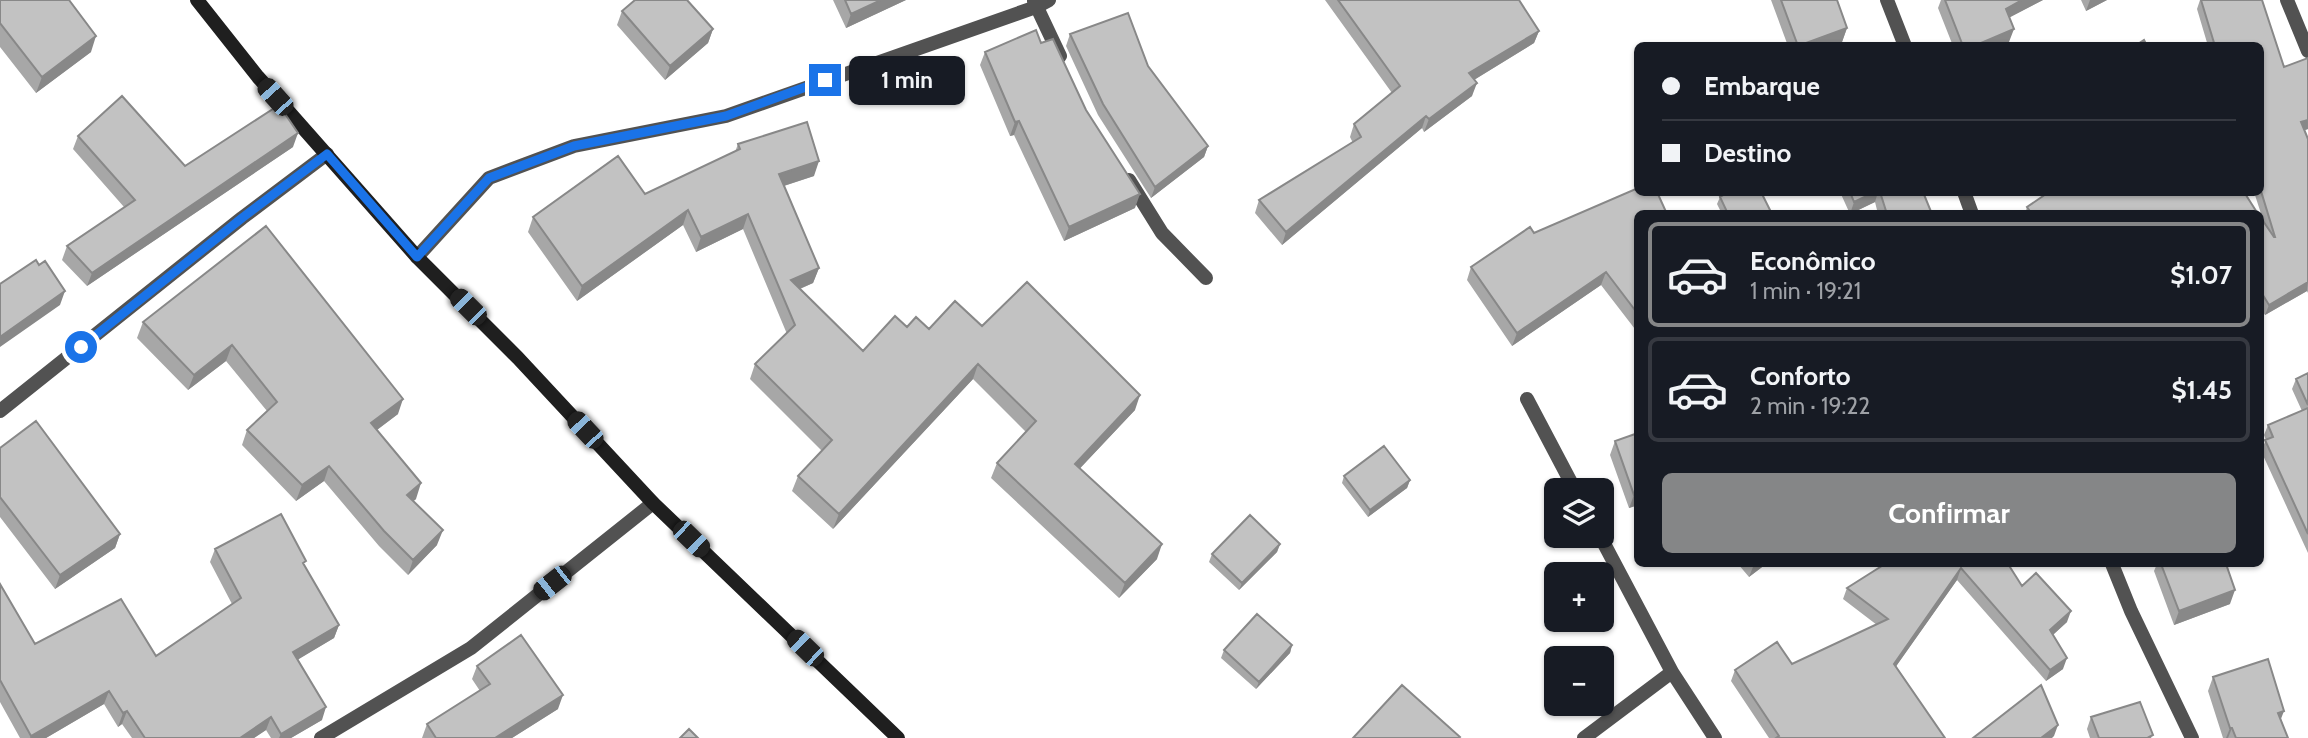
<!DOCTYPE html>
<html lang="pt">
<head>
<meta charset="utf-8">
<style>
	:root { --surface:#171b24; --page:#20242c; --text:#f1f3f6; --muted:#9ea1a6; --line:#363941; --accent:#858687 }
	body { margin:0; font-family:Cabin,sans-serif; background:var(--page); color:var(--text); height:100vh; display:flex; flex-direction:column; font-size:26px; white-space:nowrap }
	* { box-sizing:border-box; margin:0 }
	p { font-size:23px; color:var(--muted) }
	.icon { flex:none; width:38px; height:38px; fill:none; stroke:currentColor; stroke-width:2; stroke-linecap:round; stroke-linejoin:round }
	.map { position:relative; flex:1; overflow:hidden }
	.side { position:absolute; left:1634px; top:210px; width:630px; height:357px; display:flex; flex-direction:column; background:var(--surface); border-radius:10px; box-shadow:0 2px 5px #0004 }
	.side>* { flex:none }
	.banner { position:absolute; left:1634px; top:42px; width:630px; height:154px; border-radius:10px; box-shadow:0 2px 5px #0004; display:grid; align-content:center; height:154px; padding:0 28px; background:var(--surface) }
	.controls { position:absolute; left:1544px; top:478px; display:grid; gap:14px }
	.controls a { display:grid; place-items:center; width:70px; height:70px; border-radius:10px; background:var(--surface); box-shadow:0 2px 5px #0004; font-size:35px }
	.end { position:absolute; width:32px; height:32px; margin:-16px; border:9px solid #1a73e8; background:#fff; box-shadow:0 0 0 4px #fff }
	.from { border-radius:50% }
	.bubble { position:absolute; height:49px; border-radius:10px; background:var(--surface); box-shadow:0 2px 5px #0004; font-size:23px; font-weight:700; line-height:49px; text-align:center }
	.car { position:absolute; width:21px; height:42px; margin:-21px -10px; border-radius:9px; box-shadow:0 0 5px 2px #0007; background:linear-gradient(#222 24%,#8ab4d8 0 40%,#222 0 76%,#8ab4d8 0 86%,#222 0) }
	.banner b { display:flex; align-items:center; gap:24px; height:66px; font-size:26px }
	.banner b+b { border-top:2px solid var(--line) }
	.banner i { width:18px; height:18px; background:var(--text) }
	ul { padding:12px 0 0; list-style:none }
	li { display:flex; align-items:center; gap:21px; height:105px; margin:0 14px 10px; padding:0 14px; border:4px solid var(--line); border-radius:10px }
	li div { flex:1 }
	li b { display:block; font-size:26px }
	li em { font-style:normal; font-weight:700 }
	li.selected { border-color:var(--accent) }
	li>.icon { width:63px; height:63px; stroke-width:1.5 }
	.button { display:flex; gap:14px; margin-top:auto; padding:14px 28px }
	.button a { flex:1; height:80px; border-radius:10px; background:var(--accent); color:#fff; font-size:28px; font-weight:700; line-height:80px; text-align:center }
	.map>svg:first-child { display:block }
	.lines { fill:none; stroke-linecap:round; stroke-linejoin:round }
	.street { stroke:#525252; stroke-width:14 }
	.secondary { stroke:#1f1f1f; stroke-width:14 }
	.wall { fill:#a7a7a7 }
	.shaded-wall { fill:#888 }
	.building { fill:#c2c2c2; stroke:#888; stroke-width:2 }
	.route { stroke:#1a73e8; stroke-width:9 }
</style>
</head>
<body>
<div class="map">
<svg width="2308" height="738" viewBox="0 0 2308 738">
	<rect width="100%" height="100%" fill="#fff"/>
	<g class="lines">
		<path class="street" d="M1887 0 1905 46
			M2287 0 2308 51
			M1034 1 1060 56
			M1129 180 1162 233 1206 278
			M1964 192 1972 214
			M417 257 489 178 574 146 726 116 1036 7 1049 0
			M1527 399 1575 490
			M0 411 242 218 327 154
			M1600 536 1672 672 1715 738
			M2112 564 2131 611 2192 738
			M321 738 471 648 653 503
			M1584 738 1672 672"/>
		<path class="secondary" d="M197 0 258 77 417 257 518 358 653 503 898 738"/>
	</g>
	<path class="wall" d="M0 0 91 52 36 93 0 47Z
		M833 0H906L846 28Z
		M1325 0H1519L1539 31 1534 43 1474 80 1472 96 1424 132 1422 128 1282 245 1255 213 1259 200 1353 143 1350 137 1354 124 1392 93Z
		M1771 0H1837L1847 28 1842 42 1833 46H1788Z
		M1941 0H2043L2009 17V42L2001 46H1953L1938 8Z
		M2081 0H2107L2086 11Z
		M2200 0H2262L2284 67 2308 58V129L2304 130 2308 139V293L2307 291 2265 315 2261 309V218L2264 223 2254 192H2261V46H2208L2197 9Z
		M622 11 713 29 708 43 665 80 617 25Z
		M1070 34 1208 146 1204 157 1151 198 1098 115 1066 46Z
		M1041 43 1086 110 1135 208 1064 241 1014 135 1010 136 980 65 985 52Z
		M78 136 185 166 293 147 87 286 62 260 67 246 124 207 73 149Z
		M738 144 814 176 784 186 819 268 813 283 800 289 863 351 907 327 929 329 982 326 1135 410 1080 468 1157 559 1119 598 991 478 997 463 1026 432 973 379 833 529 792 491 798 476 822 451 750 379 755 364 787 334 743 229 696 252 683 225 577 301 528 232 533 217 645 194 735 152Z
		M1840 192H1923L1932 214H1878L1875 202 1850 214Z
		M1720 197 1772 214H1722L1717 204Z
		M2027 207 2258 214H2025Z
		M1638 214V333L1601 285 1512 346 1467 280 1471 267 1534 233Z
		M266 226 398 414 377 430 416 499 413 501 437 545 408 575 379 546 324 481 296 501 242 445 247 430 267 411 226 361 188 390 137 338 143 322Z
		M2308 373V553L2261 451 2266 440 2264 435 2268 425 2302 411 2292 389 2296 379Z
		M1615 441 1638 505 1629 508 1610 455Z
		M0 448 120 534 115 548 55 589 0 517Z
		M1344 476 1410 480 1407 488 1368 517 1342 483Z
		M1280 544 1277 552 1239 590 1209 562 1212 554Z
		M215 549 305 566 339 625 334 638 298 659 322 720 291 738H271L266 730 254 738H132L122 724 118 727 104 704 46 738H20L0 702V584L35 644 156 656 232 604 210 562Z
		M1738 564H1766L1749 577Z
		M1885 564H2008L2022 586 2067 622 2053 635 2063 669 2046 681 1957 580 1896 666 1945 738H1769L1731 681 1735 670 1792 664 1877 625 1843 599 1847 588Z
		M2157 564H2161L2230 604 2174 625 2154 571Z
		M1292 645 1290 653 1256 689 1221 658 1224 650Z
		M477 666 558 709 512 738H422L427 724 480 691 472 679Z
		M2213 677 2281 719 2288 738H2223L2208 691Z
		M2091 717 2152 738H2090L2087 729Z"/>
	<path class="shaded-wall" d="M881 0H906L846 28 851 14Z
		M2022 0H2043L2001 22 2006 9Z
		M2090 0H2107L2086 11Z
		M1847 28 1842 42 1833 46H1800Z
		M713 29 708 43 665 80 670 66Z
		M2014 29 2009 42 2001 46H1974Z
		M1539 31 1534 43 1464 86 1469 73Z
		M96 36 91 52 36 93 42 77Z
		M1477 83 1472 96 1424 132 1429 119Z
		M1426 116 1422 128 1282 245 1286 232Z
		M2308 120V129L2297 133 2301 122Z
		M1019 121 1014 135 1010 136 1015 122Z
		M298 133 293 147 87 286 92 273Z
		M1208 146 1204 157 1151 198 1155 187Z
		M819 161 814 176 774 189 779 174Z
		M1875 192H1878L1875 202 1850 214 1854 202Z
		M1140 194 1135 208 1064 241 1069 227Z
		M688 210 683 225 577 301 582 286Z
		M748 214 743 229 696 252 701 237Z
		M819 268 813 283 785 295 791 280Z
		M1606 272 1601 285 1512 346 1517 333Z
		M2308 282 2307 291 2265 315 2269 305Z
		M65 291 60 305 0 347V337Z
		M232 345 226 361 188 390 194 375Z
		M978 364 973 379 833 529 839 514Z
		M1140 395 1135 410 1070 479 1075 464Z
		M403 399 398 414 366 438 371 423Z
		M329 466 324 481 296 501 302 485Z
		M1410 480 1407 488 1368 517 1370 510Z
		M421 483 416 499 402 511 407 495Z
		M1638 493V505L1629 508 1634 495Z
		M443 530 437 545 408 575 413 560Z
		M120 534 115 548 55 589 60 575Z
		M1162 544 1157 559 1119 598 1125 583Z
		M1280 544 1277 552 1239 590 1242 583Z
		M1757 564H1766L1749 577 1753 567Z
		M1961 568 1957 580 1890 675 1894 664Z
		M2235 590 2230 604 2174 625 2179 611Z
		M2071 611 2067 622 2046 641 2050 630Z
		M339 625 334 638 289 665 293 652Z
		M1292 645 1290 653 1256 689 1259 682Z
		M2067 658 2063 669 2046 681 2050 670Z
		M109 691 104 704 46 738H30L31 736Z
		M563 695 558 709 512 738H495Z
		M326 707 322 720 291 738H279L281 734Z
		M127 711 122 724 118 727 123 713Z
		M2284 711 2279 724 2278 713Z
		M271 717 266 730 254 738H240Z
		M2058 725 2054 736 2052 738H2041Z
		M2230 728H2232L2228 738H2226Z"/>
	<path class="building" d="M0 0H69L96 36 42 77 0 23Z
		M635 0H687L713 29 670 66 622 11Z
		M845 0H881L851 14Z
		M1338 0H1519L1539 31 1469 73 1477 83 1429 119 1426 116 1286 232 1259 200 1361 137 1354 124 1400 86Z
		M1781 0H1837L1847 28 1798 46Z
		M1945 0H2022L2006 9 2014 29 1974 46H1963Z
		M2201 0H2262L2284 67 2308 58V120L2301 122 2308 139V282L2269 305 2261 292V218L2274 237H2275L2261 191V46H2215Z
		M1128 13 1148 66 1208 146 1155 187 1103 104 1070 34Z
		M1036 30 1041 43 1053 39 1086 110 1140 194 1069 227 1019 121 1015 122 985 52Z
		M2144 40 2147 46H2135Z
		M122 96 185 166 279 105 298 133 92 273 67 246 135 200 78 136Z
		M807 122 819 161 779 174 819 268 791 280 863 351 895 316 907 327 916 317 929 329 955 301 982 326 1027 282 1140 395 1075 464 1162 544 1125 583 997 463 1036 421 978 364 839 514 798 476 832 440 755 364 795 325 748 214 701 237 688 210 582 286 533 217 618 156 645 194 740 149 738 144Z
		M1638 188V192H1657L1667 214H1638V314L1606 272 1517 333 1471 267 1530 227 1534 233Z
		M1729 192H1761L1772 214H1728L1720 197Z
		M1850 192H1875L1854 202Z
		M1880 192H1923L1932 214H1887Z
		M2049 192H2244L2258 214H2032L2027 207Z
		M266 226 403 399 371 423 421 483 407 495 443 530 413 560 384 531 329 466 302 485 247 430 277 402 232 345 194 375 143 322Z
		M36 260 39 265 45 261 65 291 0 337V284Z
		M2308 373V405L2296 379Z
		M2308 408V534L2265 440 2273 437 2268 425Z
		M36 421 120 534 60 575 0 497V448Z
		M1638 433V493L1634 495 1615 441Z
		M1384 446 1410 480 1370 510 1344 476Z
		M281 514 306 561 303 563 339 625 293 652 326 707 281 734 271 717 240 738H145L127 711 123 713 109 691 31 736 0 680V584L35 644 121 599 156 656 241 598 215 549Z
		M1250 515 1280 544 1242 583 1212 554Z
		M1885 564H2008L2022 586 2036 573 2071 611 2050 630 2067 658 2050 670 1961 568 1894 664 1945 738H1776L1779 736 1735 670 1777 642 1792 664 1888 619 1847 588Z
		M2161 564H2226L2235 590 2179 611Z
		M1257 614 1292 645 1259 682 1224 650Z
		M521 635 563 695 495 738H436L427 724 490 684 477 666Z
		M2268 659 2284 711 2278 713 2288 738H2236L2232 728H2230L2213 677Z
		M1402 685 1460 737 1459 738H1353Z
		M2041 685 2058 725 2041 738H1973Z
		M2140 702 2153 735 2149 737 2150 738H2099L2091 717Z
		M689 729 698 738H680Z"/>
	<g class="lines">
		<path class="route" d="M81 347 242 218 327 154 417 257 489 178 574 146 726 116 825 80"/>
	</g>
</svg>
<div class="controls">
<a><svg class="icon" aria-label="layers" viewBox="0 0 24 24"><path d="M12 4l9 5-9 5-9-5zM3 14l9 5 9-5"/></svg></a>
<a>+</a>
<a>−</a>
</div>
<i class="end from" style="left:81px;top:347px"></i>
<i class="end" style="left:825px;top:80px"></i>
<div class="bubble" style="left:849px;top:56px;width:116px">1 min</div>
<i class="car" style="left:275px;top:97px;rotate:318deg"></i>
<i class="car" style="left:468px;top:307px;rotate:315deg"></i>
<i class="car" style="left:585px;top:430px;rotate:317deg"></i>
<i class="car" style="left:691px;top:539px;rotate:134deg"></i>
<i class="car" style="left:552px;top:583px;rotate:232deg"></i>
<i class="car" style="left:805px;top:648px;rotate:314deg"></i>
<div class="banner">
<b><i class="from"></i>Embarque</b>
<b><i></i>Destino</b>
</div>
<section class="side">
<ul>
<li class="selected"><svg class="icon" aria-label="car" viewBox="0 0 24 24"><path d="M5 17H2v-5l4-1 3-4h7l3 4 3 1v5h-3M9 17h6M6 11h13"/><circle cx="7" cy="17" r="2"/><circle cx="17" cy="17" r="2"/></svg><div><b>Econômico</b><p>1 min · 19:21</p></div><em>$1.07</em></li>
<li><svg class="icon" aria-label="car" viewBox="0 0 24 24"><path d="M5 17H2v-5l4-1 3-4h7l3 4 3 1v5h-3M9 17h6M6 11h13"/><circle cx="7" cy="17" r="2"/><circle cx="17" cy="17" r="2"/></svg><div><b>Conforto</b><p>2 min · 19:22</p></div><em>$1.45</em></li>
</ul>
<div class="button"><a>Confirmar</a></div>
</section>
</div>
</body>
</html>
